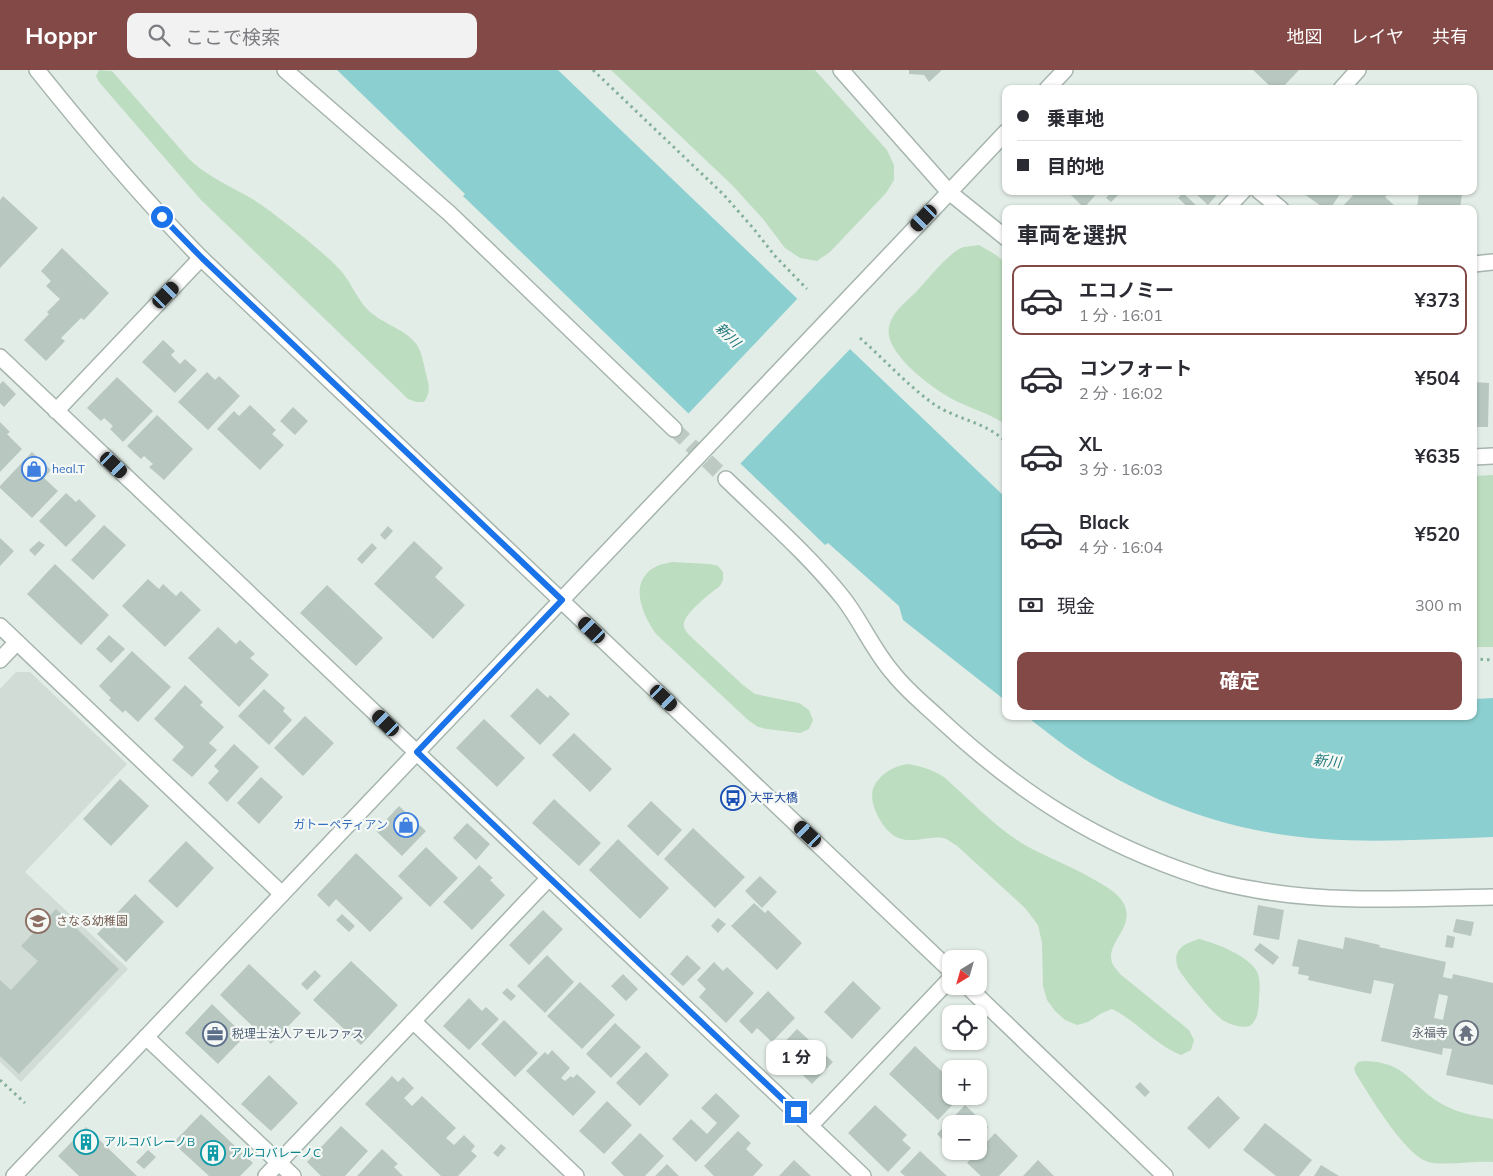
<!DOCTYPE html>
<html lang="ja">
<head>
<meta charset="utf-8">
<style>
	:root { --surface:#fff; --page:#f2f2f3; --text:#2b2b33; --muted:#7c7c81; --line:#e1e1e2; --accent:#834947 }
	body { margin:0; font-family:Mulish,"Noto Sans JP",sans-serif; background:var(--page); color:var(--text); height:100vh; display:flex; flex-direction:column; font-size:19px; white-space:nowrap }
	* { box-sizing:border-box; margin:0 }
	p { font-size:16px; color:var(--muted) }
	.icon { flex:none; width:28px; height:28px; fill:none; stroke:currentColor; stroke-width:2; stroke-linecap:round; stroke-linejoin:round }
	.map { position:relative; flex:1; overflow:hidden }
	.sheet { position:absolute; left:1002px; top:135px; width:475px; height:515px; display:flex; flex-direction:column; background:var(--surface); border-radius:10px; box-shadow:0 1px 4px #0004 }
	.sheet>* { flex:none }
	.hud { position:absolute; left:1002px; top:15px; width:475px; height:110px; border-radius:10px; box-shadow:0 1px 4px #0004; display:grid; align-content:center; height:110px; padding:0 15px; background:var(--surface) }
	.needle { width:32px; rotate:217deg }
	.tools { position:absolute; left:942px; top:880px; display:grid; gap:10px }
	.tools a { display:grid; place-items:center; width:45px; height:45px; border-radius:10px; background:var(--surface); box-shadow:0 1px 4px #0004; font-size:25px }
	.end { position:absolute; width:22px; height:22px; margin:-11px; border:6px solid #1a73e8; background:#fff; box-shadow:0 0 0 2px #fff }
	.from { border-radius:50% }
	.bubble { position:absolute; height:35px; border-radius:10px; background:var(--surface); box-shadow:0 1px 4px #0004; font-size:16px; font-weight:700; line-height:35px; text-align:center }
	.car { position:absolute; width:15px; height:30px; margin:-15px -8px; border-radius:6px; box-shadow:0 0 4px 1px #0007; background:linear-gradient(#222 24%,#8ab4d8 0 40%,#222 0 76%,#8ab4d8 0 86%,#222 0) }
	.hud b { display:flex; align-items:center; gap:18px; height:48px; font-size:19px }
	.hud b+b { border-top:1px solid var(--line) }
	.hud i { width:12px; height:12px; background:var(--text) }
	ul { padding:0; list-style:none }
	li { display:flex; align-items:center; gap:15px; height:70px; margin:0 10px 8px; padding:0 5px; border:2px solid transparent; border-radius:10px }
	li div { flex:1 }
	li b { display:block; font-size:19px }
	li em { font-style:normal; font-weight:700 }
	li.current { border-color:var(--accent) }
	li>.icon { width:45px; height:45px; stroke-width:1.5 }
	h2 { padding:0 15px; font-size:22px; line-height:60px }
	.pay { display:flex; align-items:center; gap:12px; height:55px; padding:0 15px; font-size:19px }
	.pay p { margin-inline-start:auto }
	.action { display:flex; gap:10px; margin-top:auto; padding:10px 15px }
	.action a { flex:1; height:58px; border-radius:10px; background:var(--accent); color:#fff; font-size:20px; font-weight:700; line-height:58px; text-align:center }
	header { display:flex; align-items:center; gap:30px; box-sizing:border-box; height:70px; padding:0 25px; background:var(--accent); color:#fff }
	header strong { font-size:24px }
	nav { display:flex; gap:28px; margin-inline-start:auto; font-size:18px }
	.search { width:350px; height:45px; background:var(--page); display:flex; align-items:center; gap:12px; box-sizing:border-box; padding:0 18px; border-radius:10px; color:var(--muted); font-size:19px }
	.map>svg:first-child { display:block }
	.built { fill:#d1dcd6 }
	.green { fill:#bdddc1 }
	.water { fill:#8ccfd0 }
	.pier { fill:#e3ede7 }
	.building { fill:#b8c7c0; fill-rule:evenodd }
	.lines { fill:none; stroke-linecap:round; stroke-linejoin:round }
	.pedestrian-tunnel { stroke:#bdcac3; stroke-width:15; stroke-dasharray:15 8; stroke-linecap:butt }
	.pedestrian-casing { stroke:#a6b5ad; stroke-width:18 }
	.minor-casing { stroke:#a6b5ad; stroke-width:18 }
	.tertiary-casing { stroke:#a6b5ad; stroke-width:18 }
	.path { stroke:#84b09c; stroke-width:3; stroke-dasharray:2.5 4; stroke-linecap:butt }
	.pedestrian { stroke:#fff; stroke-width:15 }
	.minor { stroke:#fff; stroke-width:15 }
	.tertiary { stroke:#fff; stroke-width:15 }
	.tertiary-bridge-casing { stroke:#a6b5ad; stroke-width:18; stroke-linecap:butt }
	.tertiary-bridge { stroke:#fff; stroke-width:15 }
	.route { stroke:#1a73e8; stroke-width:6 }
	.labels { text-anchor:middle; stroke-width:4.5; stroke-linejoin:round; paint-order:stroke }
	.shop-label { font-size:12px; fill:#366cbe; stroke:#f4f9f6; text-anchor:start }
	.transit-label { font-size:12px; fill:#164399; stroke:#f4f9f6; text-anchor:start }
	.education-label { font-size:12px; fill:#785e54; stroke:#f4f9f6; text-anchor:start }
	.worship-label { font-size:12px; fill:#5b616d; stroke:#f4f9f6; text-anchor:end }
	.service-label { font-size:12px; fill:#4e5e75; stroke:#f4f9f6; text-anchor:start }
	.culture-label { font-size:12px; fill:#0d838f; stroke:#f4f9f6; text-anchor:start }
	.water-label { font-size:14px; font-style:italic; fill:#1e7679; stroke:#f4f9f6 }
</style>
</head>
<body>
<header>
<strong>Hoppr</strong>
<div class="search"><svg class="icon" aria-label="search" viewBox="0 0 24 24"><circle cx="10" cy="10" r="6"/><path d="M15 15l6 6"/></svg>ここで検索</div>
<nav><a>地図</a><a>レイヤ</a><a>共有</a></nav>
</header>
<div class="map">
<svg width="1493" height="1106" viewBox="0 0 1493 1106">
	<rect width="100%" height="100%" fill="#e3ede7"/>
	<path class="built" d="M16 602H30L127 694 25 802 128 899 21 1012 0 992V619Z"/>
	<path class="green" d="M99 0 112 1 190 90C214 112 244 121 270 141 293 159 323 181 342 202 352 214 357 229 368 240 382 254 406 259 417 275 422 283 424 295 426 304 429 316 431 322 424 332H416L408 329 201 130 99 12 96 6Z
		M611 0H815L887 80 894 95V110L886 123 830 182 817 191 800 188 785 178 763 149 733 116Z
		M979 175 996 185 1006 193V355C991 344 975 340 958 332 937 322 883 284 889 257 892 242 907 231 917 221 927 210 951 180 964 177 969 176 975 176 979 175Z
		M1493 405V577H1474V406Z
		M672 492 710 494 718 496 723 502V510L720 516C711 523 681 545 684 557 684 558 688 564 688 564L743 615 755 624 799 633 809 640 813 650 809 659 800 663 767 659 758 657 748 650 656 564C642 544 627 511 657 496 661 494 668 493 672 492Z
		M909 694C923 697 933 700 944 707 969 729 992 754 1020 772 1042 786 1068 794 1091 808 1102 814 1118 822 1124 834 1136 858 1103 874 1113 895 1115 898 1118 901 1120 904L1189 960 1194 970 1191 980 1181 985C1155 975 1137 951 1112 939L1102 943 1088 952 1077 955 1065 950 1055 941 1047 930 1043 916 1042 873 1038 855 1025 838 956 775C952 773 948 769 943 768 931 766 920 771 908 770 890 769 880 753 874 737 871 727 871 717 879 709 887 700 898 695 909 694Z
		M1199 869C1216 873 1252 887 1258 904 1261 913 1259 923 1259 932 1258 942 1258 949 1250 956 1240 958 1232 955 1224 951 1214 945 1183 908 1178 898 1176 892 1175 885 1179 880 1183 874 1193 871 1199 869Z
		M1364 991C1408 992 1408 1014 1442 1034 1457 1043 1476 1046 1493 1049V1092C1475 1091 1443 1096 1428 1092 1404 1084 1370 1026 1356 1004L1354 998 1358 992Z"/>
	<path class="water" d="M337 0H558L1006 428V631L903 550 899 536 828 473 825 475 463 126 465 124Z
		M1493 628V767C1436 769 1379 773 1322 769 1244 764 1164 739 1097 697 1072 682 1049 664 1026 646H1474V629Z"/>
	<path class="pier" d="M799 227 852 277 739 395 687 345Z"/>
	<path class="building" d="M909 0H942L929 12 924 5 909 4Z
		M1253 0H1299L1281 19H1273Z
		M1067 121H1099L1084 138Z
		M1112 121 1118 125 1111 132 1106 128Z
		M1193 121H1220L1208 135Z
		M1300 121H1342L1330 139H1325Z
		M1357 121H1385L1388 124 1385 127 1395 136 1392 139H1344L1342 137Z
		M1419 121H1442L1462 124 1460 139H1417Z
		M1183 123 1199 138 1198 139H1190L1178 128Z
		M3 126 38 158 0 198V130Z
		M62 178 109 223 84 250 81 248 61 268 65 271 46 291 24 270 49 244 47 242 60 229 46 216 51 211 41 201Z
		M163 270 175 281 171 285 180 294 185 289 197 300 175 323 142 292Z
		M207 302 215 310 219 306 240 326 208 360 178 332Z
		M117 307 153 341 123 372 110 359 113 356 104 348 101 351 87 338Z
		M3 311 16 324 4 337 0 333V314Z
		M1474 312 1489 313 1488 357H1474Z
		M250 335 276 360 272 364 284 375 260 400 217 359 234 341 239 346Z
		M293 337 308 351 295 365 280 351Z
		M157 345 193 379 164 410 149 397 153 394 144 386 141 389 127 376Z
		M0 352 10 362 7 364 22 379 0 402Z
		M32 382 51 400 44 408 58 421 32 448 0 418V416Z
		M66 423 76 432 79 429 96 446 66 477 39 451Z
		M104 455 126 475 93 510 71 490Z
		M388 456 393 461 385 470 380 465Z
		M0 468 14 481 0 496Z
		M39 471 45 475 35 486 29 480Z
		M414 471 443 498 435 507 465 535 433 569 374 514Z
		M372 473 377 478 362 494 357 489Z
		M55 494 109 545 81 575 27 524Z
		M148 509 159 519 163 514 176 526 181 521 201 540 165 577 122 536Z
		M327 515 383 568 356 596 300 543Z
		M218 557 236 574 240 570 255 584 250 588 269 605 239 637 188 588Z
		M109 565 125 579 111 593 96 579Z
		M132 581 171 617 138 652 125 640 123 643 109 630 111 628 99 616Z
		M185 615 203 632 200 635 224 657 209 673 217 680 192 707 172 690 184 677 154 649Z
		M537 618 548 628 550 625 570 644 540 675 510 646Z
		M264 619 285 638 283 641 292 650 269 675 238 646Z
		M305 646 334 673 303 706 274 678Z
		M484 649 525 688 497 717 456 678Z
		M574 663 612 699 590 722 552 685Z
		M234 674 259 697 227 732 208 713 219 701 214 696Z
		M261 707 283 727 259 754 237 733Z
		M120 709 149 736 111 776 83 749Z
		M554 729 601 773 579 796 532 753Z
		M651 731 682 760 658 786 627 756Z
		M399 736 426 761 402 786 376 761Z
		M467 753 490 774 476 790 453 768Z
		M693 758 745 807 715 838 664 789Z
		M618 769 669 818 640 849 589 800Z
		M186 771 214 798 177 838 148 811Z
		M426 777 458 808 430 837 398 806Z
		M356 783 403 828 370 862 336 829 329 837 317 825Z
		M479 795 493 808 490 810 505 825 472 860 443 832Z
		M760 806 777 822 762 838 745 821Z
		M135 824 164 852 126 892 97 864Z
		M754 833 765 843 768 840 802 873 777 900 731 856Z
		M1258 835 1284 840 1279 870 1253 865Z
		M56 839 119 899 19 1004 0 986V910L11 920 38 891 21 876Z
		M543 840 563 859 529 895 509 875Z
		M342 844 355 856 349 862 336 850Z
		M718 848 726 854 718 863 711 856Z
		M1456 849 1474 852 1471 866 1453 862Z
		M1447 865 1455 867 1453 878 1445 877Z
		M1345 867 1380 875 1379 877 1446 892 1443 907 1452 909 1453 904 1493 913V1015L1446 1005 1452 979 1443 978 1442 985 1381 971 1394 914 1374 910 1371 924 1308 910 1309 906 1298 904 1299 897 1292 896 1298 869 1343 879ZM1439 924 1448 926 1443 950 1434 948Z
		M1260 873 1279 887 1273 895 1254 880Z
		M547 885 574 912 545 943 517 916Z
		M687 885 701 898 683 916 670 904Z
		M351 891 398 935 361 975 313 930Z
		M714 892 723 901 727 897 754 923 726 953 699 927 706 919 697 910Z
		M249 894 301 943 271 974 220 925Z
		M315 900 321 906 307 920 301 914Z
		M623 904 638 919 626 931 611 916Z
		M853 911 881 938 852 969 824 942Z
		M580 912 615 945 582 979 547 946Z
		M507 918 516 926 511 931 502 923Z
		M768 921 795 948 772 972 757 958 752 964 739 951Z
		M469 928 482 941 486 937 499 949 469 980 443 956Z
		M212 934 245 966 218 994 185 963Z
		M504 950 538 983 515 1007 481 974Z
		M615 953 641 977 611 1008 586 984Z
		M797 959 833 992 812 1014 777 980Z
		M915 976 951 1010V1026H961L938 1050 889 1004Z
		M552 980 570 998 561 1008 565 1011 571 1006 573 1008 577 1004 596 1022 573 1046 526 1001 545 982 548 985Z
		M646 982 669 1005 640 1036 616 1013Z
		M269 1005 298 1033 271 1061 241 1034Z
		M392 1006 398 1012 403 1007 414 1018 404 1028 412 1036 422 1026 456 1058 446 1068 454 1075 464 1065 475 1076 471 1081 477 1086 458 1106H441L365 1034Z
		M1140 1012 1150 1022 1145 1027 1135 1017Z
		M716 1023 740 1046 696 1092 672 1069 691 1049 707 1064 717 1053 701 1038Z
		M1218 1026 1240 1048 1209 1079 1187 1058Z
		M607 1031 632 1055 604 1084 579 1061Z
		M875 1035 907 1065 902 1070 911 1078 888 1102 848 1063Z
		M965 1035 988 1057 979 1067V1054H951V1078L937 1064Z
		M201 1044 253 1093 240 1106H209L173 1073Z
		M1265 1053 1312 1090 1299 1106H1276L1243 1080Z
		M341 1056 368 1081 345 1106H321L307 1092Z
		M86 1057 137 1106H79L58 1086Z
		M738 1061 751 1073 746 1079 763 1095 753 1106H714L704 1096Z
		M640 1063 664 1086 645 1106H624L611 1093Z
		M995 1063 1018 1086 999 1106H981L967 1093Z
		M501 1074 506 1078 498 1087 493 1083Z
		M382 1079 398 1094 394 1097 403 1106H357Z
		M148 1080 156 1087 144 1099 136 1092Z
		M920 1081 947 1106H905L900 1102Z
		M794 1090 811 1106H779Z
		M1038 1090 1054 1106H1023Z
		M667 1094 679 1106H655Z
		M1321 1095 1339 1106H1314Z"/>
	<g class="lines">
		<path class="pedestrian-tunnel" d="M674 359 726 409"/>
		<defs>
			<path id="pedestrian" d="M285 0 449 143 674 359
				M726 409C766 448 808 484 843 528 861 551 873 580 893 603 907 621 925 635 942 651 1022 725 1097 773 1201 807"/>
			<path id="minor" d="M841 0 949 122 1006 168
				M1341 19 1358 0
				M1259 121 1281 139
				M1226 139 1243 121
				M1474 194 1493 192
				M0 287 863 1106
				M56 341 201 188
				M1474 387 1493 386
				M0 556 282 824
				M0 590 17 572
				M1201 807C1219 813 1239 817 1257 820 1335 834 1414 828 1493 827
				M413 951 576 1106
				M146 967 293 1106
				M810 1056 951 908
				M266 1106 549 808"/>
			<path id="tertiary" d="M37 0C89 65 143 129 201 188L951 901
				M1047 19 1065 0
				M938 134 1006 62
				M967 916 1165 1106
				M14 1106 592 498"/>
		</defs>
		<use href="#pedestrian" class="pedestrian-casing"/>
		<use href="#minor" class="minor-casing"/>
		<use href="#tertiary" class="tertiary-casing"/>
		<path class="path" d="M593 0 724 125 753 158 775 186 807 219
			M860 268C885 290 908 316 935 335 958 350 986 352 1006 372
			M1474 589 1493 590
			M0 1010 25 1033"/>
		<use href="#pedestrian" class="pedestrian"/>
		<use href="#minor" class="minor"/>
		<use href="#tertiary" class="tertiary"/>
		<defs>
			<path id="tertiary-bridge" d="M592 498 938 134"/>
		</defs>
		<use href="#tertiary-bridge" class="tertiary-bridge-casing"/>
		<use href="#tertiary-bridge" class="tertiary-bridge"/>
	</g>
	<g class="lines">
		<path class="route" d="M162 147 202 188 562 530 417 682 796 1042"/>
	</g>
	<defs>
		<symbol id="shop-ring" viewBox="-11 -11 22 22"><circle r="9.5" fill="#f4f9f6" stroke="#3f7fe0" stroke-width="1.5"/><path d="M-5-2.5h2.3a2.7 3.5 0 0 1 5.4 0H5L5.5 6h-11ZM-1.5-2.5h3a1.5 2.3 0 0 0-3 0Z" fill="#3f7fe0"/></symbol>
		<symbol id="bus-ring" viewBox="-11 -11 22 22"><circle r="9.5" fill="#f4f9f6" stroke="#1a4fb4" stroke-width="1.5"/><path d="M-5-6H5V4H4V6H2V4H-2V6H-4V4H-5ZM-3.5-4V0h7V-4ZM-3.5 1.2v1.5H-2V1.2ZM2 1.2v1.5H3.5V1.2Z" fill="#1a4fb4"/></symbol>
		<symbol id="school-ring" viewBox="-11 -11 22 22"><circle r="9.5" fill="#f4f9f6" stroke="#8d6e63" stroke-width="1.5"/><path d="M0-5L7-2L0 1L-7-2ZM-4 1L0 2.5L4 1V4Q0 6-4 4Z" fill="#8d6e63"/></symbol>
		<symbol id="temple-ring" viewBox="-11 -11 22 22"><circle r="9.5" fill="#f4f9f6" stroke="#6b7280" stroke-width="1.5"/><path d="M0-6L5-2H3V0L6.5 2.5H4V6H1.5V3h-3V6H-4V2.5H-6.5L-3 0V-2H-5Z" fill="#6b7280"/></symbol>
		<symbol id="office-ring" viewBox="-11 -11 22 22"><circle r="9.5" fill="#f4f9f6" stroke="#5c6f8a" stroke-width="1.5"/><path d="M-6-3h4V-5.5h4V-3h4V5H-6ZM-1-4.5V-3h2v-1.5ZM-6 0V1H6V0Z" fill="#5c6f8a"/></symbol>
		<symbol id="building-ring" viewBox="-11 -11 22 22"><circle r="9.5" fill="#f4f9f6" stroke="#0f9aa8" stroke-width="1.5"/><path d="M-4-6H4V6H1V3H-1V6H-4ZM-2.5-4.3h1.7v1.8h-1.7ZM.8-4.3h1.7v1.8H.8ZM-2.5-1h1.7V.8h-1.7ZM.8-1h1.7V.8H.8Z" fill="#0f9aa8"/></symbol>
	</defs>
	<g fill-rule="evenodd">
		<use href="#shop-ring" x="20" y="385" width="28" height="28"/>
		<use href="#bus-ring" x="719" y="714" width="28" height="28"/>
		<use href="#shop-ring" x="392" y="741" width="28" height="28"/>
		<use href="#school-ring" x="24" y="837" width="28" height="28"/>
		<use href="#temple-ring" x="1452" y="949" width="28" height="28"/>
		<use href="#office-ring" x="201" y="950" width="28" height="28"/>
		<use href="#building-ring" x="72" y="1058" width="28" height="28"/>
		<use href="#building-ring" x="199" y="1069" width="28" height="28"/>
	</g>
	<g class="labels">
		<g class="shop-label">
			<text x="52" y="403">heal.T</text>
			<text x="388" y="759" text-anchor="end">ガトーペティアン</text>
		</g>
		<g class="transit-label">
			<text x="750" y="732">大平大橋</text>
		</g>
		<g class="education-label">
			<text x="56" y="855">さなる幼稚園</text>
		</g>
		<g class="worship-label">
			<text x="1448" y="967">永福寺</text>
		</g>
		<g class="service-label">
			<text x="232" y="968">税理士法人アモルファス</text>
		</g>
		<g class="culture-label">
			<text x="104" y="1076">アルコバレーノB</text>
			<text x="230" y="1087">アルコバレーノC</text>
		</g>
		<g class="water-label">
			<text transform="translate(728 265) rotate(44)" y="5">新川</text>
			<text transform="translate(1327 691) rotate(6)" y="5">新川</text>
		</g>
	</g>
</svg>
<div class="tools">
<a><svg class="needle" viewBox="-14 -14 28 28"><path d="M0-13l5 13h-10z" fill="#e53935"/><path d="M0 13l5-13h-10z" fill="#7c7c81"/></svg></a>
<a><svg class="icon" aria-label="locate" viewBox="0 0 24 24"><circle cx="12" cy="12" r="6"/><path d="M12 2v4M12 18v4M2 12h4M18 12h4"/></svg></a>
<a>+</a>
<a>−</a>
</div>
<i class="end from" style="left:162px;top:147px"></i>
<i class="end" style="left:796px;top:1042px"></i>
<div class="bubble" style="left:766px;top:970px;width:60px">1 分</div>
<i class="car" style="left:924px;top:148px;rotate:224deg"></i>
<i class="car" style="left:166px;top:225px;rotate:44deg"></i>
<i class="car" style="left:114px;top:395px;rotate:133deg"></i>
<i class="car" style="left:592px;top:560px;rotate:314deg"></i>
<i class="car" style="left:664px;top:628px;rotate:133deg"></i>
<i class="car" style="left:386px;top:653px;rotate:314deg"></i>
<i class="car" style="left:808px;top:764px;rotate:313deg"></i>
<div class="hud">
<b><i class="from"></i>乗車地</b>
<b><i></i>目的地</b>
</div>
<section class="sheet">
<h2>車両を選択</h2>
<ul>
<li class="current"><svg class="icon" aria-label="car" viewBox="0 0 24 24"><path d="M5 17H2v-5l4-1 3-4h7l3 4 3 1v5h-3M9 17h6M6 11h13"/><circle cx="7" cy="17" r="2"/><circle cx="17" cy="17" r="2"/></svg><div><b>エコノミー</b><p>1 分 · 16:01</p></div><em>¥373</em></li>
<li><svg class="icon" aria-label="car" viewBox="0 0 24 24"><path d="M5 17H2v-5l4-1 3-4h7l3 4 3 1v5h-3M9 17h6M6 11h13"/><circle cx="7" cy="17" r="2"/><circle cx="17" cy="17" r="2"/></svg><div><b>コンフォート</b><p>2 分 · 16:02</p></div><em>¥504</em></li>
<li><svg class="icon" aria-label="car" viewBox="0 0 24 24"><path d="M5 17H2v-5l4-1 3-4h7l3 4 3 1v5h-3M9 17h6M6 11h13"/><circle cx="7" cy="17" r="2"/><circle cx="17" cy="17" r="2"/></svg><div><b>XL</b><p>3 分 · 16:03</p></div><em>¥635</em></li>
<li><svg class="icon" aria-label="car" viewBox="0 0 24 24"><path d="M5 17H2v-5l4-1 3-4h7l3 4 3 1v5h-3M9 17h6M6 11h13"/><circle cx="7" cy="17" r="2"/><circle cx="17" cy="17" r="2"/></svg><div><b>Black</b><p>4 分 · 16:04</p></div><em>¥520</em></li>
</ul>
<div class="pay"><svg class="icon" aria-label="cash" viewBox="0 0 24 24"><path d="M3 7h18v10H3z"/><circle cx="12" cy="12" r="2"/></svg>現金<p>300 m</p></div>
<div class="action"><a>確定</a></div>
</section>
</div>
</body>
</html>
